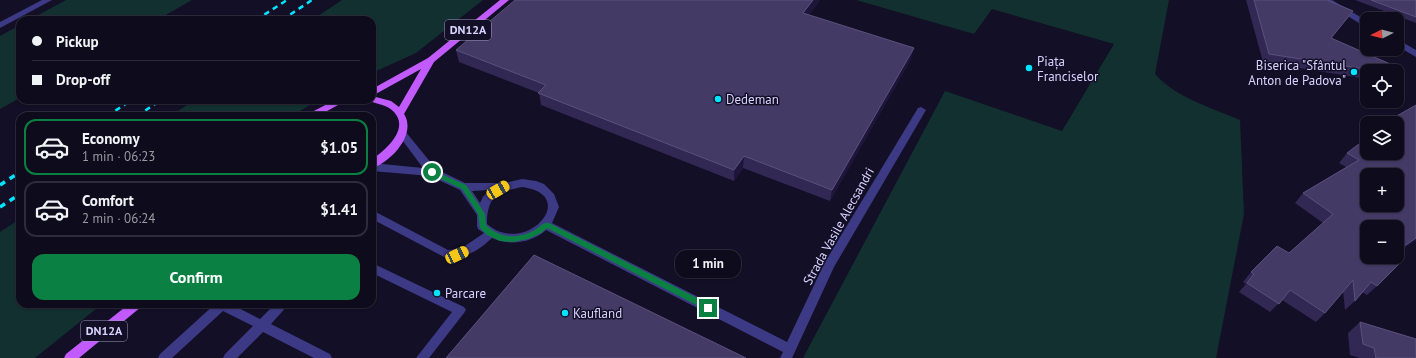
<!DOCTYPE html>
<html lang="en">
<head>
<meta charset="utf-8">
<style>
	:root { --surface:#0e0b1c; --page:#1c1929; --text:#f1f3f6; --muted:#9b9ba3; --line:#2e2b3b; --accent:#0b8043 }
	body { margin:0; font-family:"PT Sans",sans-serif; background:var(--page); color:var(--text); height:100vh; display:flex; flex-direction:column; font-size:15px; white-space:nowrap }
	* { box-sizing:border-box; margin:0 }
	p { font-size:13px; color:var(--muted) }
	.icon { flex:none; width:22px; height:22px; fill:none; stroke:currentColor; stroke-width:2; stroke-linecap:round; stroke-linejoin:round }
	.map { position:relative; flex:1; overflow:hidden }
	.panel { position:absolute; left:16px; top:112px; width:360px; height:196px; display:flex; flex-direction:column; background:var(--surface); border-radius:12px; box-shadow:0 1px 3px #0004,0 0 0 1px var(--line) }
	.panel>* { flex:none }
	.banner { position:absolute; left:16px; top:16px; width:360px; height:88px; border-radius:12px; box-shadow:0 1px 3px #0004,0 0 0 1px var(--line); display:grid; align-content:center; height:88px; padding:0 16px; background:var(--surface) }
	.needle { width:26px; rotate:264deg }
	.controls { position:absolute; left:1360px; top:12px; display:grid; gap:8px }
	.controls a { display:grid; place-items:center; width:44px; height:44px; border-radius:8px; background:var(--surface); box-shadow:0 1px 3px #0004,0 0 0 1px var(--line); font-size:20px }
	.end { position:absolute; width:18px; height:18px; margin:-9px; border:5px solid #0b8043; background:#fff; box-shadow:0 0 0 2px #fff }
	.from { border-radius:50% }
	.bubble { position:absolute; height:28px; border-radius:12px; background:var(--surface); box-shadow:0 1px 3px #0004,0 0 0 1px var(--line); font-size:13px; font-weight:700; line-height:28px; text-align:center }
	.car { position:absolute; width:12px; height:24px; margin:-12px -6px; border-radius:5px; box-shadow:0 0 3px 1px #0007; background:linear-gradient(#f5c518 24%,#345 0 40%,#f5c518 0 76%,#345 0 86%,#f5c518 0) }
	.banner b { display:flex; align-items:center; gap:14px; height:38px; font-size:15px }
	.banner b+b { border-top:1px solid var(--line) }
	.banner i { width:10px; height:10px; background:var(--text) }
	ul { padding:7px 0 0; list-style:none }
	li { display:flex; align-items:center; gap:12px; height:56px; margin:0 8px 6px; padding:0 8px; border:2px solid var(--line); border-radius:12px }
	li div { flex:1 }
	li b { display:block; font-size:15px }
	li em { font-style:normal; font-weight:700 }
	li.selected { border-color:var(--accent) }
	li>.icon { width:36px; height:36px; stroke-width:1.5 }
	.primary-button { display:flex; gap:8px; margin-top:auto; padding:8px 16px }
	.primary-button a { flex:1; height:46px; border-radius:12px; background:var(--accent); color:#fff; font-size:16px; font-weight:700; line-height:46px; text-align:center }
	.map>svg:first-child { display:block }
	.green { fill:#12302f }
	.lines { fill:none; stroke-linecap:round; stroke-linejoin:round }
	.minor { fill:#3d3a85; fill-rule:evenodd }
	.major { fill:#c25bff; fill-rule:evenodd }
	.rail-far1 { stroke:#00e5ff; stroke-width:2.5; stroke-dasharray:5.5 4.5; stroke-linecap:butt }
	.rail { stroke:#00e5ff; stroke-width:3.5; stroke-dasharray:6 5.5; stroke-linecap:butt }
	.wall { fill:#312854 }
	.shaded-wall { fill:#1d163a }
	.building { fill:#433a66; stroke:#5a527e; fill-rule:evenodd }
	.route { fill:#0b8043 }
	.poi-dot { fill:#00e5ff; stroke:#130f26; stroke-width:1.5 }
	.labels { text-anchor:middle; stroke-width:3; stroke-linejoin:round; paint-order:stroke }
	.shield { fill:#130f26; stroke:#9e99be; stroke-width:1 }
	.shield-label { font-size:12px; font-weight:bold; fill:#d9d4ff }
	.poi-label { font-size:13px; fill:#d9d4ff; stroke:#130f26; text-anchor:start }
	.street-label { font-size:13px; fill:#d9d4ff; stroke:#130f26 }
</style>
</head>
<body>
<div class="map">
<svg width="1416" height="358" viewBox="0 0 1416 358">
	<rect width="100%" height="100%" fill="#130f26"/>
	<path class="green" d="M66 0H192L157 20H29Z
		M342 0H483L416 53 372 73V20H312Z
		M856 0H1169L1155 74C1175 97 1212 108 1240 120L1244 214 1216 358H803L945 91 1062 131 1114 44 992 9 974 34Z
		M20 25V98L0 109V36Z
		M194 100H318L292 116H171Z
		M20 219V304H102L35 358H0V232Z"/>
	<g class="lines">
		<path class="minor" d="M42 0H52L0 28V22Z
			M1322 0H1332L1367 21V28Z
			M1397 39 1416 50V57L1397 46Z
			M921 107 926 110 834 267 792 358H780L783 352 546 230C532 243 509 246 492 238 478 251 465 259 446 258L372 219V210L448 250 462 248 484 233 478 229 477 226V215L460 190 430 176 372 171V163L423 168 397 133 399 131H405L436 169 465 183H505L522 179 536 181 544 184 554 194 559 207 552 223 787 342 825 262 918 108ZM522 187C575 194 536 244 501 232 496 231 491 227 487 224 487 197 497 192 522 187ZM489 190 483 197 480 203 472 191Z
			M372 263 464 307 466 310 464 313 429 358H416L452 312 372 273Z
			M215 304H231L260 319 275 304H289L271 324 330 354 332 358H314L263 332 237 358H223L225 354 253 326 223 311 172 358H158L160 354Z"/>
		<path class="major" d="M500 0H509L434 62 404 114C417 134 391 162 372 168V159C385 151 410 129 394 112 388 105 377 104 369 101L368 100H372V89L428 58ZM421 69 399 107 391 101 372 96Z
			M335 100H351L349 102 338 105 318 116H306L308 114Z
			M129 304H143L141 307 79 358H64L66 354Z"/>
		<path class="rail-far1" d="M256 20 287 0
			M282 20 312 0
			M107 116 132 100
			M137 116 161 100"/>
		<path class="rail" d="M0 185 20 172
			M0 207 20 194"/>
	</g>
	<path class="wall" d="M820 0 809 15 911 59 830 201 743 168 734 181 541 105 539 93 459 62 456 50Z
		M1246 0H1327L1353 11 1332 38 1396 71H1367V79L1263 62Z
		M1355 0H1416V23Z
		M1416 105V240L1397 253V227L1367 257H1391L1377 286 1367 295 1362 292 1355 301 1345 310 1343 291 1325 313 1316 322 1282 300 1270 312 1239 292 1246 284 1243 282 1251 272 1289 253 1323 223 1295 203 1303 193 1346 167 1339 163 1347 153Z
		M1360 322 1416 358H1360L1350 355 1348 333Z"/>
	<path class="shaded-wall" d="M813 0H820L802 24 803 13Z
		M1353 11 1347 19 1325 47 1331 38Z
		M914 48 911 59 830 201 832 190Z
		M744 156 743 168 734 181V170Z
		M1416 238V240L1397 253V251Z"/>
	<path class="building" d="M515 0H813L803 13 914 48 832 190 744 156 734 170 538 93 546 85 456 50Z
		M1254 0H1327L1353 11 1331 38 1397 67 1396 71H1378L1269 54Z
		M1371 0H1416V17Z
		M1416 105V238L1397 251V227H1367V257H1390L1400 263 1377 286 1371 282 1355 301 1353 280 1325 313 1290 290 1279 304 1247 283 1254 274 1251 272 1277 246 1289 253 1333 214 1303 193 1359 160 1347 153 1367 138V153H1397V123H1387L1395 117ZM1367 175H1397V205H1367Z
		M534 255 746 358H446Z
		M1360 322 1416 339V358H1376L1374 348 1363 344Z"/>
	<path class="route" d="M432 170 466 185 485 214 486 225C500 239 518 239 535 230 540 227 543 222 549 223L711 305V310H706L547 228 541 233 528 239 513 242 500 241 487 235 480 228 478 214 462 189 430 174V171Z"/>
	<g class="poi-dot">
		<circle cx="1029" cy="68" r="4"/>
		<circle cx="1354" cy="72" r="4"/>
		<circle cx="718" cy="99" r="4"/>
		<circle cx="437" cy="293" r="4"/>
		<circle cx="565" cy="313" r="4"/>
	</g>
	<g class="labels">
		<g class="shield">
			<rect x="445" y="20" width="46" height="20" rx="3"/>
			<rect x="81" y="321" width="46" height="20" rx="3"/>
		</g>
		<g class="shield-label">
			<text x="468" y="34">DN12A</text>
			<text x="104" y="335">DN12A</text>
		</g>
		<g class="poi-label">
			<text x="1037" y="66">Piața<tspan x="1037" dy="15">Franciselor</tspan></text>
			<text x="1346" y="70" text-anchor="end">Biserica "Sfântul<tspan x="1346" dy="15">Anton de Padova"</tspan></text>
			<text x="726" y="104">Dedeman</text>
			<text x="445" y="298">Parcare</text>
			<text x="573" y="318">Kaufland</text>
		</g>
		<g class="street-label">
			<text transform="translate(838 226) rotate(-61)" y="5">Strada Vasile Alecsandri</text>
		</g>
	</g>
</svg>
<div class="controls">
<a><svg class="needle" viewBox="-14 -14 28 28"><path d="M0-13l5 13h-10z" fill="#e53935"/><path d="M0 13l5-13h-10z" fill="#9b9ba3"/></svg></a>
<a><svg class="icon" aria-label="locate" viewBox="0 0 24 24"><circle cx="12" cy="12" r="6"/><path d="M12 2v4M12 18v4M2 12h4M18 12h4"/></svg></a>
<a><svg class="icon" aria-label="layers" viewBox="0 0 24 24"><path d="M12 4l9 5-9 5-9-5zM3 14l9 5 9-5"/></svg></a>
<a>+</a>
<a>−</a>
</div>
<i class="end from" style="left:432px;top:172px"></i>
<i class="end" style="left:708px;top:308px"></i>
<div class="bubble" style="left:675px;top:250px;width:66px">1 min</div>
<i class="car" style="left:498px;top:190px;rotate:60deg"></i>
<i class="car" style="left:457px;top:255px;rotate:65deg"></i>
<div class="banner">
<b><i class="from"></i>Pickup</b>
<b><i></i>Drop-off</b>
</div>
<section class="panel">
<ul>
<li class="selected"><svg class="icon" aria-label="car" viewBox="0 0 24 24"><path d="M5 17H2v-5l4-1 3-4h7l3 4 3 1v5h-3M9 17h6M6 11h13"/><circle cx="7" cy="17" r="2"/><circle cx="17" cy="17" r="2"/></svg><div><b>Economy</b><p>1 min · 06:23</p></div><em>$1.05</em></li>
<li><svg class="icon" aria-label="car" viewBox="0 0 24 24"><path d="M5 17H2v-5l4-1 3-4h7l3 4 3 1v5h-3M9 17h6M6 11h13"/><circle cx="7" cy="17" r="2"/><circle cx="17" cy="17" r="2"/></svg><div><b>Comfort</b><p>2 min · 06:24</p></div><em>$1.41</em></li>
</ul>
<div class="primary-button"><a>Confirm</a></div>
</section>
</div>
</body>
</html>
